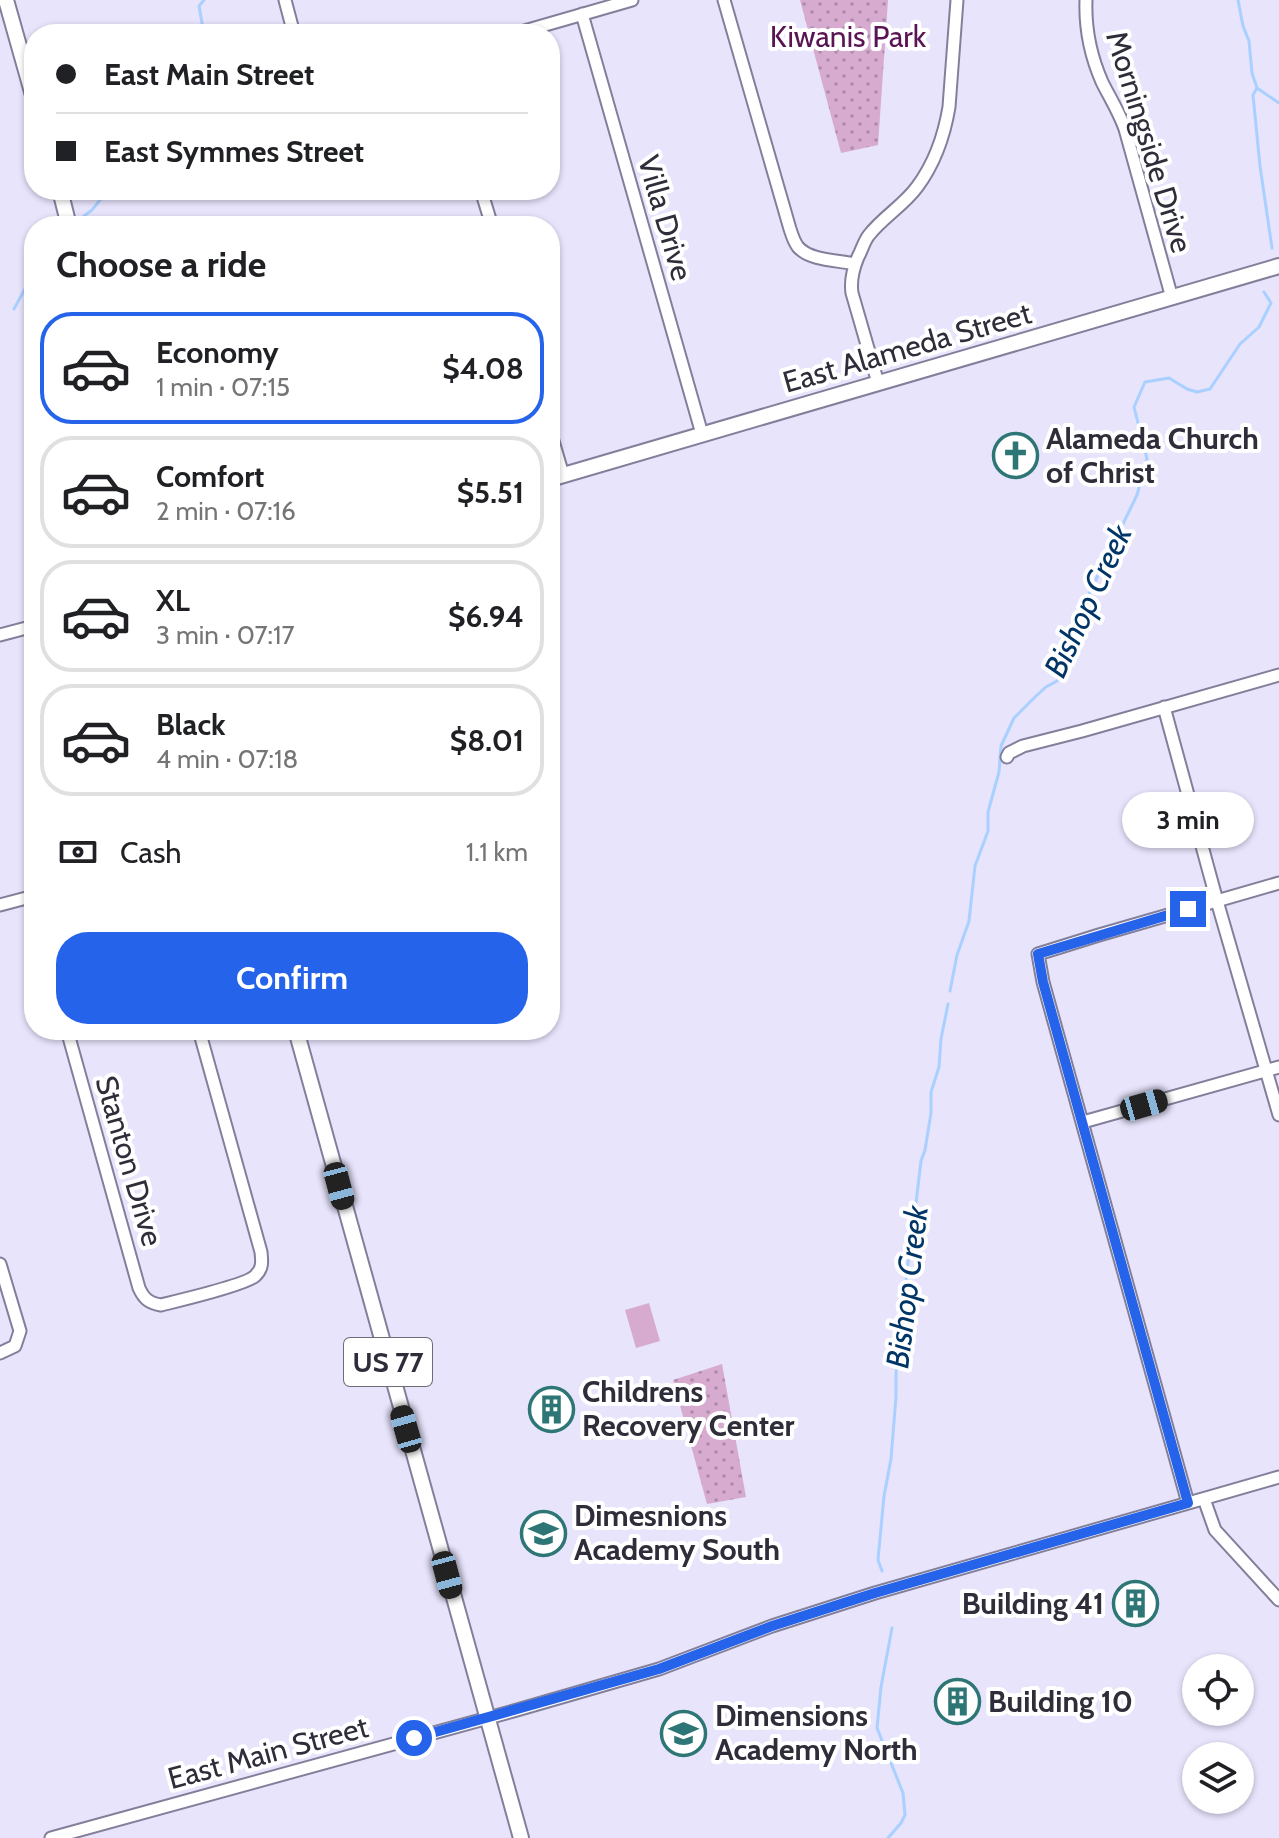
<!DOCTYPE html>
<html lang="en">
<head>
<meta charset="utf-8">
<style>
	:root { --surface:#fff; --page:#f2f2f2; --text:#202124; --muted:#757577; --line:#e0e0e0; --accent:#2563eb }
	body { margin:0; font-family:Cabin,sans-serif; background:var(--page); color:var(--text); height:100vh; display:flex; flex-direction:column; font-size:30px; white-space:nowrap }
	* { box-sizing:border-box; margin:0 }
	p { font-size:26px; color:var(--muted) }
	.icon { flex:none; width:44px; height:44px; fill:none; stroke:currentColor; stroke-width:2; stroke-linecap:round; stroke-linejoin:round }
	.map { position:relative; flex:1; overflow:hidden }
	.sheet { position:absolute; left:24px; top:216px; width:536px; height:824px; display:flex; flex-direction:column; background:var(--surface); border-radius:32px; box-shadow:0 2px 6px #0004 }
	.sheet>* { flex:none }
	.top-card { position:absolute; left:24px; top:24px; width:536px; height:176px; border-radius:32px; box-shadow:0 2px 6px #0004; display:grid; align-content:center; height:176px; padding:0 32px; background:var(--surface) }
	.buttons { position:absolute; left:1182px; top:1654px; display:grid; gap:16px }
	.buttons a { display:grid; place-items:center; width:72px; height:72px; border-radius:50%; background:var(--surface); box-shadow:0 2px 6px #0004; font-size:40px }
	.end { position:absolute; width:36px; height:36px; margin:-18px; border:10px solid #2563eb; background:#fff; box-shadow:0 0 0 4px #fff }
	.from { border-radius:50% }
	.bubble { position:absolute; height:56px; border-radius:28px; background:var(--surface); box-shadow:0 2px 6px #0004; font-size:26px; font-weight:700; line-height:56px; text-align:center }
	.car { position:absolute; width:24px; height:48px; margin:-24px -12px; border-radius:10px; box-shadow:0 0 6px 2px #0007; background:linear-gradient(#222 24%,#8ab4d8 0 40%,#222 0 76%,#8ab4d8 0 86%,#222 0) }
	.top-card b { display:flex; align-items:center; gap:28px; height:76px; font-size:30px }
	.top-card b+b { border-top:2px solid var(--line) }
	.top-card i { width:20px; height:20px; background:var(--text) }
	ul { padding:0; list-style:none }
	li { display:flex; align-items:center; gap:24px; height:112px; margin:0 16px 12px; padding:0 16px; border:4px solid var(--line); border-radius:32px }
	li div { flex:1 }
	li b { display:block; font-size:30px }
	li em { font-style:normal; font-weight:700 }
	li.active { border-color:var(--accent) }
	li>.icon { width:72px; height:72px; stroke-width:1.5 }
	h2 { padding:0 32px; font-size:36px; line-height:96px }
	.pay { display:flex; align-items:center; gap:20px; height:88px; padding:0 32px; font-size:30px }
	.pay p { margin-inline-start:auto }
	.action { display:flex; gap:16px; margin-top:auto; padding:16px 32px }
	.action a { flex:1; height:92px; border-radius:32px; background:var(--accent); color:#fff; font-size:32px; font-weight:700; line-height:92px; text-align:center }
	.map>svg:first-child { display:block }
	.park { fill:url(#park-dots) }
	.garden { fill:#d7abd0 }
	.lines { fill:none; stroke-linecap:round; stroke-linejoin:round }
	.stream { stroke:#a9d0ff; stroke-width:3 }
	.minor-casing { stroke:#837f9b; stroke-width:15 }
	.major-casing { stroke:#837f9b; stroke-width:18 }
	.minor { stroke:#fff; stroke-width:11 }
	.major { stroke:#fff; stroke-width:14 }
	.route { stroke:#2563eb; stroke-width:10 }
	.labels { text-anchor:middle; stroke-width:8; stroke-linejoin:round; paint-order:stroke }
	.shield { fill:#fff; stroke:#6d6c74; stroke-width:2 }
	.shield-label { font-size:28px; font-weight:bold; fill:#2f2d39 }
	.park-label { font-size:30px; fill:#5a1454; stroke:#fff }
	.street-label { font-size:30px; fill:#2f2d39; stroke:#fff }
	.poi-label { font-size:30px; font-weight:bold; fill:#2f2d39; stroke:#fff; text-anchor:start }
	.water-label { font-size:32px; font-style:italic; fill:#003567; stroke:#fff }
</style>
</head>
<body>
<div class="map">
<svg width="1279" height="1838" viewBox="0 0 1279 1838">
	<defs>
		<pattern id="park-dots" width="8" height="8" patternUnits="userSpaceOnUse" patternTransform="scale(2)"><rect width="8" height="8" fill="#d7abd0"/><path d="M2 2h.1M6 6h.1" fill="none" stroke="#af8caa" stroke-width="1.8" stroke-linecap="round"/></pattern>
	</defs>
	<rect width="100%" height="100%" fill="#e7e4fc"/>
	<path class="park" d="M800 0H888L878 145 841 153Z
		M722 1364 746 1497 707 1504 673 1380Z"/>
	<path class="garden" d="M649 1303 660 1341 636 1348 625 1310Z"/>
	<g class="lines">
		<path class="stream" d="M204 0 199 6 204 34
			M1238 0 1243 26 1249 41 1252 73 1257 88 1253 95 1260 166 1272 248
			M1257 88 1279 103
			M75 223 92 210 108 190
			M14 309 34 272
			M950 991 957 955 969 921 975 866 988 831V812L999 772 1001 746 1014 718 1035 697 1046 687 1057 681 1074 649 1087 598 1137 495 1147 459 1134 407 1145 382 1169 378 1187 389 1197 392 1210 389 1240 344 1259 327 1271 303 1264 292
			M882 1571 878 1560 884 1496 891 1459 896 1397V1372C900 1361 896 1352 897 1341 898 1334 902 1329 903 1322 907 1299 904 1276 910 1253L921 1161 925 1150 931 1113V1092L939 1067 941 1039 948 1004
			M888 1838 901 1823 905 1815 903 1793 877 1728 881 1687 892 1628"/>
		<defs>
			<path id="minor" d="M285 0 294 34
				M724 0 790 229C792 235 794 242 798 247 810 261 838 260 855 264
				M1086 0C1085 27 1091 57 1102 82 1110 98 1119 112 1125 129L1172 298
				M582 14 702 434
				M514 34 632 0
				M339 190 340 192
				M481 190 492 226
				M878 383 852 293C850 280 853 269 858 257 862 250 864 241 869 235 883 217 904 205 917 187 935 163 944 137 949 107L957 0
				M550 431 563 475
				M0 635 34 626
				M1164 707 1217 901 1279 1115
				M1007 757 1009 753 1023 746 1082 731 1279 675
				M31 897 34 909
				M0 905 34 896
				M67 1030 139 1288C144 1299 149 1303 161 1305 177 1301 246 1285 255 1276 263 1269 262 1261 261 1252L199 1030
				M1083 1122 1279 1067
				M0 1264 20 1331 15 1346 0 1353
				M1204 1499 1215 1530 1279 1600
				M1188 1503 1043 982 1038 954 1099 935 1279 883
				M51 1838 517 1710 659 1669 772 1626 875 1593 1279 1477"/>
			<path id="major" d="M6 0 34 99
				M60 190 69 226
				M550 479 1279 266
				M296 1030 521 1838"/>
		</defs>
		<use href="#minor" class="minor-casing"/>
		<use href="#major" class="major-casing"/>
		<use href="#minor" class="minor"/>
		<use href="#major" class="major"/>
	</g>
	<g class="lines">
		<path class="route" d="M414 1738 659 1669 772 1626 875 1593 1188 1503 1043 982 1038 954 1188 909"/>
	</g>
	<defs>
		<symbol id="church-ring" viewBox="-11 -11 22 22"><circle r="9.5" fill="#fff" stroke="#2d7675" stroke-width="1.5"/><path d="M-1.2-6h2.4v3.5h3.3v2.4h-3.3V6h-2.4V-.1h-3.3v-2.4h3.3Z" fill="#2d7675"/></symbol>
		<symbol id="building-ring" viewBox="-11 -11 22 22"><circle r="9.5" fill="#fff" stroke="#2d7675" stroke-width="1.5"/><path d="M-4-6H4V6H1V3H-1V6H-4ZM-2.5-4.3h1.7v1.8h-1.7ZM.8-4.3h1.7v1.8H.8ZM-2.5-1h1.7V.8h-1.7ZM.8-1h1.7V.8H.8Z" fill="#2d7675"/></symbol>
		<symbol id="school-ring" viewBox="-11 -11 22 22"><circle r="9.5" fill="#fff" stroke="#2d7675" stroke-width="1.5"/><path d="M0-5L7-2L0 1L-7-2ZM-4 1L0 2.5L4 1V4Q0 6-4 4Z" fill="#2d7675"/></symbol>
	</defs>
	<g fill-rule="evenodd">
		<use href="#church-ring" x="990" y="430" width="51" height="51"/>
		<use href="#building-ring" x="526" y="1384" width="51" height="51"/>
		<use href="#school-ring" x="518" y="1508" width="51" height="51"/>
		<use href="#building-ring" x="1110" y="1578" width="51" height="51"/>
		<use href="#building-ring" x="932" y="1676" width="51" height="51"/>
		<use href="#school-ring" x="658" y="1708" width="51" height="51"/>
	</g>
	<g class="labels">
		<rect class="shield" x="344" y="1338" width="88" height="48" rx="6"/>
		<g class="shield-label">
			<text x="388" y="1372">US 77</text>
		</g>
		<g class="park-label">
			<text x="848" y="47">Kiwanis Park</text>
		</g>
		<g class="street-label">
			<text transform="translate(1149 142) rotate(73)" y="10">Morningside Drive</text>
			<text transform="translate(665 218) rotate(74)" y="10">Villa Drive</text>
			<text transform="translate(907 348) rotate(-16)" y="10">East Alameda Street</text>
			<text transform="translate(129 1161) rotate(74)" y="10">Stanton Drive</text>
			<text transform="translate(268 1753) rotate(-15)" y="10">East Main Street</text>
		</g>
		<g class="poi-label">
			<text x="1046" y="449">Alameda Church<tspan x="1046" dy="34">of Christ</tspan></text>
			<text x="582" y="1402">Childrens<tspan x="582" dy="34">Recovery Center</tspan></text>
			<text x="574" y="1526">Dimesnions<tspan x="574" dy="34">Academy South</tspan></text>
			<text x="1104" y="1614" text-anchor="end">Building 41</text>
			<text x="988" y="1712">Building 10</text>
			<text x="715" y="1726">Dimensions<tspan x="715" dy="34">Academy North</tspan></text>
		</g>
		<g class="water-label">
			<text transform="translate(1088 601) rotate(-65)" y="11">Bishop Creek</text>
			<text transform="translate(907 1287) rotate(-83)" y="11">Bishop Creek</text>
		</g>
	</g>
</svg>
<div class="buttons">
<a><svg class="icon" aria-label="locate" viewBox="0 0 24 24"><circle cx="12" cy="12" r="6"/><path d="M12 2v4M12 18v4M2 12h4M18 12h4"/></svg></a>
<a><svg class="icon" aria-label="layers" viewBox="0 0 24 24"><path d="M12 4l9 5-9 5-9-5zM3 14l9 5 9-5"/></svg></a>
</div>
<i class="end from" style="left:414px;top:1738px"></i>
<i class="end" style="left:1188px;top:909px"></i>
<div class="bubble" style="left:1122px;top:792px;width:132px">3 min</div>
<i class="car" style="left:1144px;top:1105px;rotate:74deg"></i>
<i class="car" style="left:339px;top:1186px;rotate:165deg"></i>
<i class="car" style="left:406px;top:1429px;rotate:344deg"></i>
<i class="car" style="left:447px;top:1575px;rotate:165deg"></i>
<div class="top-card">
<b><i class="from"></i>East Main Street</b>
<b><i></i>East Symmes Street</b>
</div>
<section class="sheet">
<h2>Choose a ride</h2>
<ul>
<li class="active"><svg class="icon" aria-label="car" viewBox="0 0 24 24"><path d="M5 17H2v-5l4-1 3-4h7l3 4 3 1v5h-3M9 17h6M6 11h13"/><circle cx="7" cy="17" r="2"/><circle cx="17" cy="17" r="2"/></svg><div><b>Economy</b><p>1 min · 07:15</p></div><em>$4.08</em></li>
<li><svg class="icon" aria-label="car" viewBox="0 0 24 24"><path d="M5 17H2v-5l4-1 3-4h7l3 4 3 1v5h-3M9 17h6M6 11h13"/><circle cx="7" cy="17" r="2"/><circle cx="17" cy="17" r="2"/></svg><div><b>Comfort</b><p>2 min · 07:16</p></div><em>$5.51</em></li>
<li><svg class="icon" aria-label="car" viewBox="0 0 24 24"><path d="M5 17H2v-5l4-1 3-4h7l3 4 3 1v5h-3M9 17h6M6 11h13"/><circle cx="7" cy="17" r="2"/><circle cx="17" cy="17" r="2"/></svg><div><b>XL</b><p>3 min · 07:17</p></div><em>$6.94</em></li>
<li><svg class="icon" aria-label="car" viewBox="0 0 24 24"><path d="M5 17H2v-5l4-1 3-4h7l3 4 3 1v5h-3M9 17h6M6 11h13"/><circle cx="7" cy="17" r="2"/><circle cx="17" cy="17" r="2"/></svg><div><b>Black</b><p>4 min · 07:18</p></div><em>$8.01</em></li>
</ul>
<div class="pay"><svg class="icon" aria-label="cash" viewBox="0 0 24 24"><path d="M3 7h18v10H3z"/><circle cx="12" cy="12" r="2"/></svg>Cash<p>1.1 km</p></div>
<div class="action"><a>Confirm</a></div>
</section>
</div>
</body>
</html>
